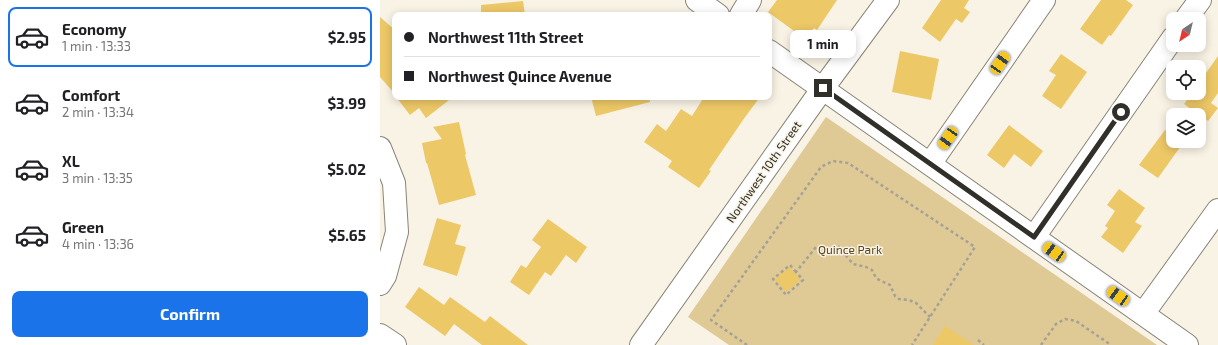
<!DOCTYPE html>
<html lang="en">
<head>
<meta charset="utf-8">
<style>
	:root { --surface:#fff; --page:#f2f2f2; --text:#202124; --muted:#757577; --line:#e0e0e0; --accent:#1a73e8 }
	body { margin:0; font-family:"Exo 2",sans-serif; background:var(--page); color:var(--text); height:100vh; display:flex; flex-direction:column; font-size:15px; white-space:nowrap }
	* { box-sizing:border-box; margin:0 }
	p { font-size:13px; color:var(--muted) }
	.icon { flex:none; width:22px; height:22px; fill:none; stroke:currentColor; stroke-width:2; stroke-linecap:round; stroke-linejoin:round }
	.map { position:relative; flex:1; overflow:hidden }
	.side { display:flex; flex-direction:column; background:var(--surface); width:380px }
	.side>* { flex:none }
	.banner { position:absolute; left:12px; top:12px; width:380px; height:88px; border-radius:8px; box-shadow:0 2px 10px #0003; display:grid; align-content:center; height:88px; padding:0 12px; background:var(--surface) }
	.needle { width:26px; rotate:215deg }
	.buttons { position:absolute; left:786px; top:12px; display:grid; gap:8px }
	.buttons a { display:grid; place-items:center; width:40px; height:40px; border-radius:8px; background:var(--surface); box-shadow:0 2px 10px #0003; font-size:20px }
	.end { position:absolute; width:18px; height:18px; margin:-9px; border:5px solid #312f2a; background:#fff; box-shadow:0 0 0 2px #fff }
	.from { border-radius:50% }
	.bubble { position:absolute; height:28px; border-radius:8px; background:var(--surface); box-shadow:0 2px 10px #0003; font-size:13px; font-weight:700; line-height:28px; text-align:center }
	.car { position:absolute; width:12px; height:24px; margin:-12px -6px; border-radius:5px; box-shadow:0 0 3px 1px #0007; background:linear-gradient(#f5c518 24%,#345 0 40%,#f5c518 0 76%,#345 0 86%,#f5c518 0) }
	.banner b { display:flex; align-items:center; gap:14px; height:38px; font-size:15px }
	.banner b+b { border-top:1px solid var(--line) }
	.banner i { width:10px; height:10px; background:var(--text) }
	ul { padding:7px 0 0; list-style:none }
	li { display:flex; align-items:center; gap:12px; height:60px; margin:0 8px 6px; padding:0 4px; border:2px solid transparent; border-radius:8px }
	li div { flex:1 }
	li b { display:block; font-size:15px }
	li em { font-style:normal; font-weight:700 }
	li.on { border-color:var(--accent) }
	li>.icon { width:36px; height:36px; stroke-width:1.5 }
	.primary-button { display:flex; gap:8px; margin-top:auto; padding:8px 12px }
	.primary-button a { flex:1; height:46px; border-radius:8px; background:var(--accent); color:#fff; font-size:16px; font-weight:700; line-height:46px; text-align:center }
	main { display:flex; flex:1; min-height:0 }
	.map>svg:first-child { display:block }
	.green { fill:#dfc994 }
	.building { fill:#edc867 }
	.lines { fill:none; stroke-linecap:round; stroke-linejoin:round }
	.minor-casing { stroke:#898477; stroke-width:24 }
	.path { stroke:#a5a197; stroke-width:2.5; stroke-dasharray:3 3; stroke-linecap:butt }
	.minor { stroke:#fff; stroke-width:22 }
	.route { stroke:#312f2a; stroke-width:5 }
	.labels { text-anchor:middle; stroke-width:3; stroke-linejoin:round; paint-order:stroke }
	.street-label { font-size:12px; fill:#312f2a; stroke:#f9f3e5 }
	.park-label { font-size:12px; fill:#594921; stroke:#f9f3e5 }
</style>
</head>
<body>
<main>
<section class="side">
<ul>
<li class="on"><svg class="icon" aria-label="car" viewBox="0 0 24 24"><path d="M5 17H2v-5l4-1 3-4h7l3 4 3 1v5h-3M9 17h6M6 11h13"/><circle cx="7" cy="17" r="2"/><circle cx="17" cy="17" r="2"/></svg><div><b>Economy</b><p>1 min · 13:33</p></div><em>$2.95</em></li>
<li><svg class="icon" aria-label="car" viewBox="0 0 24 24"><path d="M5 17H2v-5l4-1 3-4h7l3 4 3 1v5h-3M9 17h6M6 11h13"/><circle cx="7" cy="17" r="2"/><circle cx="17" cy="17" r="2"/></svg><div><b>Comfort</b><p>2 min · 13:34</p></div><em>$3.99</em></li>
<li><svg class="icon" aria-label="car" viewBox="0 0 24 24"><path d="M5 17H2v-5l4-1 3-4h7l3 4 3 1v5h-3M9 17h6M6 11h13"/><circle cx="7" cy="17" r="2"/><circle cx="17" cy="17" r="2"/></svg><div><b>XL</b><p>3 min · 13:35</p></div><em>$5.02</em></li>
<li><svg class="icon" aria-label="car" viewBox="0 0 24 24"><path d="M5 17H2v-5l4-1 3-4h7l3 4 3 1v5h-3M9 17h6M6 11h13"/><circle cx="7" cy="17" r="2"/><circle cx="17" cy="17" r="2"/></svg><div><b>Green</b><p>4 min · 13:36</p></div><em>$5.65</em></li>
</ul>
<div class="primary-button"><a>Confirm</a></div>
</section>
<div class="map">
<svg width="838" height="345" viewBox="0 0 838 345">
	<rect width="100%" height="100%" fill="#f9f3e5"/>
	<path class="green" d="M446 117 777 345H349L308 317Z"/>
	<path class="building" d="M397 0H457L437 30 434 28 425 39 388 12Z
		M561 0H589L584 8 590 12 582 23 576 19 560 42 542 28Z
		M721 0H746L753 5 731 36 729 35 722 45 700 29Z
		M143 1 145 15H101V5Z
		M0 17 15 30V94L0 77Z
		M520 51 559 59 551 100 512 92Z
		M681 54 707 72 681 109 662 96 676 75 669 71Z
		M838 56V93L831 103 838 108 828 121 821 116 819 119V115L804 104 812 93H819V83Z
		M16 97H73L46 118 39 108 30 115Z
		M211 97H270V102L216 116Z
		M324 97H380L363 120 329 170 331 171 319 188 288 167 292 161 264 142 277 124 286 131 301 109 312 116Z
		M79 122 86 154 85 155 96 195 59 205 47 163H46L42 143 62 139 53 127Z
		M629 125 663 151 651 167 634 154 624 168 607 155Z
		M785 130 793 136V141H800L803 143 778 178 759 165Z
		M739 189 765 208 755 222 762 226 743 253 721 237 728 228 725 226 735 211 727 205Z
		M57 218 81 225 75 244 86 247 77 276 43 265Z
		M168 219 207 247 196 263 186 255 171 276 165 272 149 295 130 282 141 265 146 268 161 247 152 240Z
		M410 267 420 280 406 292 395 279Z
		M39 287 64 305 70 297 105 322 110 316 148 345H102L74 324 65 336 25 307Z
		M565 326 594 345H553Z"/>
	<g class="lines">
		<defs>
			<path id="minor" d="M317 0 338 15
				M361 15 370 0
				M806 19 820 0
				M389 51 807 345
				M0 148 14 183 17 232 5 276 0 284
				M550 164 664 0
				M654 237 793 38
				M763 314 838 210
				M0 335 15 345
				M261 345 443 88 508 0"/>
		</defs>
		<use href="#minor" class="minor-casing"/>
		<path class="path" d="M458 246 473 264 486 267 492 270 496 278 501 281 510 285 515 296 519 299 529 300 536 303 550 317
			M416 272 410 265 393 279 406 295 423 280 416 272 436 247
			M598 340 604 345
			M367 345 331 320 441 167 453 161 468 163 595 247 532 345
			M661 345 676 324 685 319 696 321 731 345"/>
		<use href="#minor" class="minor"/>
	</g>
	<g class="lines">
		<path class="route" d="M443 88 654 237 741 112"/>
	</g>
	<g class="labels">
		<g class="street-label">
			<text transform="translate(384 172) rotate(-55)" y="4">Northwest 10th Street</text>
		</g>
		<g class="park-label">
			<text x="470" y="254">Quince Park</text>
		</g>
	</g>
</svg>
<div class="buttons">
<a><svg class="needle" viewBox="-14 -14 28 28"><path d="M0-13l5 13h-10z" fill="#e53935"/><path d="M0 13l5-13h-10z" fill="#757577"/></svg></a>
<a><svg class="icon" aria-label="locate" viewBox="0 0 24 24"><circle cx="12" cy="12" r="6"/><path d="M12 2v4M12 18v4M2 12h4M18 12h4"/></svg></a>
<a><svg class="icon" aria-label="layers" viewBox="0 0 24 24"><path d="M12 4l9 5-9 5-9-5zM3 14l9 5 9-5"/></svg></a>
</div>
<i class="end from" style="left:741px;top:112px"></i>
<i class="end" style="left:443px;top:88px"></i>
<div class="bubble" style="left:410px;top:30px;width:66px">1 min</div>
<i class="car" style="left:620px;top:63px;rotate:35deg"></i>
<i class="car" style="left:568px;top:138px;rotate:215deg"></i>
<i class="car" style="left:674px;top:252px;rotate:305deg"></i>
<i class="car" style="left:738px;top:296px;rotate:305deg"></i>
<div class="banner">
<b><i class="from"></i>Northwest 11th Street</b>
<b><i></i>Northwest Quince Avenue</b>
</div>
</div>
</main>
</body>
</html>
